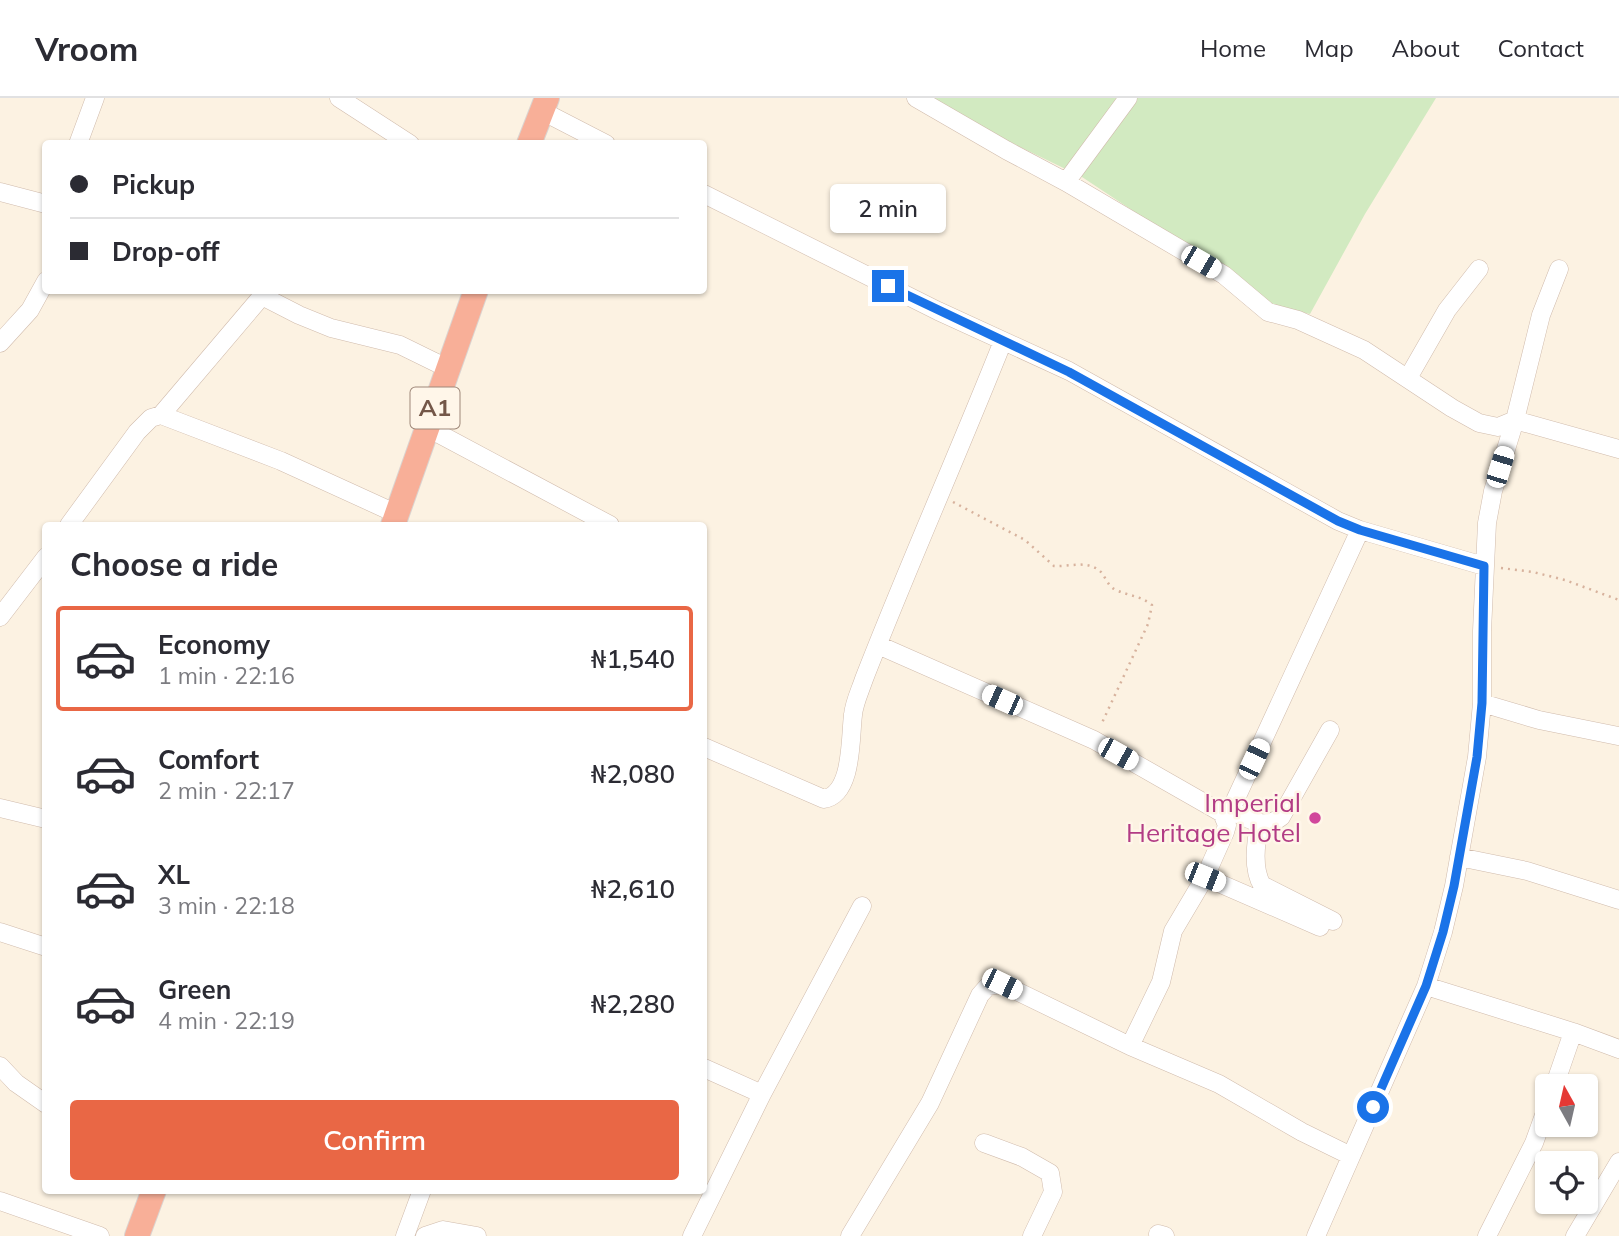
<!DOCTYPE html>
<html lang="en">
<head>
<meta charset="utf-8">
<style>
	:root { --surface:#fff; --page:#f2f2f3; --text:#2b2b33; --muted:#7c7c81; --line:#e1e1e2; --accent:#e96745 }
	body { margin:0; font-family:Mulish,sans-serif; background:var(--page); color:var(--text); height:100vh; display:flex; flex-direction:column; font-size:26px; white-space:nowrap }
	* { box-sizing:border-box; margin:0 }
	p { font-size:23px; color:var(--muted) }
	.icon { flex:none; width:38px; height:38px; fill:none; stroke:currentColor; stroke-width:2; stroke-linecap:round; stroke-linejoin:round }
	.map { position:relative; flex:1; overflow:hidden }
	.panel { position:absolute; left:42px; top:424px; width:665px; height:672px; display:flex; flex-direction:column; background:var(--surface); border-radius:7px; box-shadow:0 2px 5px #0004 }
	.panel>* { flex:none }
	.guide { position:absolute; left:42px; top:42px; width:665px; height:154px; border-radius:7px; box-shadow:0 2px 5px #0004; display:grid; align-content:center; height:154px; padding:0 28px; background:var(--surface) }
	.needle { width:46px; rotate:352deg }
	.fabs { position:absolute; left:1535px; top:976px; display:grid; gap:14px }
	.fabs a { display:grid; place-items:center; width:63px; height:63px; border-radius:7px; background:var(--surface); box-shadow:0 2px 5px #0004; font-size:35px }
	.end { position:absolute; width:32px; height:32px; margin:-16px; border:9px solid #1a73e8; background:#fff; box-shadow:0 0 0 4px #fff }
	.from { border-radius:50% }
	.bubble { position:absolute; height:49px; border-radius:7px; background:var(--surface); box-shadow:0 2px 5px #0004; font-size:23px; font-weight:600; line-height:49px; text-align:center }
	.car { position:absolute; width:21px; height:42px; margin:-21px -10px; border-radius:9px; box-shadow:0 0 5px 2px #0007; background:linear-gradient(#fff 24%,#345 0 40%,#fff 0 76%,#345 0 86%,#fff 0) }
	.guide b { display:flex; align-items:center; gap:24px; height:66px; font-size:26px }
	.guide b+b { border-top:2px solid var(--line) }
	.guide i { width:18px; height:18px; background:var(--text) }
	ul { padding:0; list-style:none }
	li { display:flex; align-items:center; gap:21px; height:105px; margin:0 14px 10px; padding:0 14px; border:4px solid transparent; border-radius:7px }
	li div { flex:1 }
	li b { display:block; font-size:26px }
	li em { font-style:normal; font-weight:600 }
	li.active { border-color:var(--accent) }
	li>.icon { width:63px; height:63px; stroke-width:1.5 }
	h2 { padding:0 28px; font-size:32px; line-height:84px }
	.cta { display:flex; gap:14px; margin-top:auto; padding:14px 28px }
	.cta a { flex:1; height:80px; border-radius:7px; background:var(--accent); color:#fff; font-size:28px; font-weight:600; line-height:80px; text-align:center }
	header { display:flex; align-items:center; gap:42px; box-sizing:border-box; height:98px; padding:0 35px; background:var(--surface); border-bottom:2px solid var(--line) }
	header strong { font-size:33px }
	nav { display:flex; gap:38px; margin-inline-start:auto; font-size:24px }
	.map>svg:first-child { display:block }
	.green { fill:#d2eac1 }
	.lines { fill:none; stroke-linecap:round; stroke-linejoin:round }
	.minor-casing { stroke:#d0bbac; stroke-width:19 }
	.highway-casing { stroke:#dbd3cf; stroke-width:26 }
	.path { stroke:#d7b29d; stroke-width:2.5; stroke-dasharray:2 5; stroke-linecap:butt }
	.minor { stroke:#fff; stroke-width:18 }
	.highway { stroke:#f8af98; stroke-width:24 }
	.route { stroke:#1a73e8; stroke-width:9 }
	.hotel-dot { fill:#d1479c; stroke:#fff6e9; stroke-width:2.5 }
	.labels { text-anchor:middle; stroke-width:5; stroke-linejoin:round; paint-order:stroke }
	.shield { fill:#fff6e9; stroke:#9e8778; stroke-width:2 }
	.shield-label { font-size:24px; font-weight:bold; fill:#745748 }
	.hotel-label { font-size:26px; fill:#b23c85; stroke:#fff6e9; text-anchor:end }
</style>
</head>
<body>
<header>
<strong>Vroom</strong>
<nav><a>Home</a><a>Map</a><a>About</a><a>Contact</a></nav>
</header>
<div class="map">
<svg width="1619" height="1138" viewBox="0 0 1619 1138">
	<rect width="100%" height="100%" fill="#fcf2e2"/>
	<path class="green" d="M928 0H1436L1365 116 1310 216 1278 209 1082 79 1012 45Z"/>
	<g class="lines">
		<defs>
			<path id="minor" d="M339 0 410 46
				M916 0 1006 52 1066 84 1224 177 1268 214 1298 222 1364 252 1452 310 1479 325 1498 329 1515 322 1619 351
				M542 13 606 46
				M78 46 95 0
				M1066 84 1128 0
				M0 94 46 106
				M704 96 938 213 1069 273 1338 423 1360 432 1484 468
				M0 245 30 212 46 183
				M1408 280 1447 212 1479 171
				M161 317 262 198 299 217 331 230 400 247 449 271
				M428 330 610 427
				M69 427 137 334 151 320 161 317 281 363 397 416
				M0 519 46 459
				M878 547 1094 642 1222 715 1227 727 1225 734 1205 779 1173 833 1161 884 1130 948
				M1482 605 1539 622 1618 638
				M704 649 824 701C853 696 850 640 853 617 854 605 860 593 864 581 908 468 958 356 1003 243
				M0 710 46 721
				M1231 712C1248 720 1263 733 1281 719L1330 632
				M1226 722 1360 432
				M1259 726C1256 745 1252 770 1262 787L1333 823
				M1459 759 1527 773 1619 802
				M1205 779 1320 829
				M0 834 46 849
				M1426 888 1573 934 1619 951
				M0 968 16 985 46 1006
				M704 970 762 996
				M1554 989 1573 934
				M984 1045 1022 1059 1050 1075 1053 1094 1032 1138
				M0 1103 100 1138
				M1158 1136 1165 1138
				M405 1138 422 1092
				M425 1138 443 1132 477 1138
				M692 1138 762 996 862 808
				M850 1138 930 1005 980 897 988 888 1002 886 1130 948 1219 986 1302 1034 1351 1058
				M1316 1138 1426 888 1443 834 1454 788 1477 659 1482 605V533L1487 425 1493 393 1515 322 1541 217 1559 171
				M1487 1138 1534 1045 1547 1009
				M1575 1138 1619 1064"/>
			<path id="highway" d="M529 46 547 0
				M393 427 476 192
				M137 1138 154 1092"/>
		</defs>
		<use href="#minor" class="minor-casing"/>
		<use href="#highway" class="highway-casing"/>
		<path class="path" d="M953 404 1025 442 1054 468C1070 469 1089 461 1102 475 1106 481 1109 489 1116 492 1129 498 1141 498 1152 507L1148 526 1101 627
			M1501 470 1533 474 1565 482 1619 502"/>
		<use href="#minor" class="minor"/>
		<use href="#highway" class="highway"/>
	</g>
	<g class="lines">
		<path class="route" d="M888 188 1069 274 1338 423 1360 432 1484 468 1482 605 1477 659 1454 788 1443 834 1426 888 1373 1009"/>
	</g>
	<circle class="hotel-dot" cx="1315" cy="720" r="7"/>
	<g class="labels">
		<rect class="shield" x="410.5" y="289.5" width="49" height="41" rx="5"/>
		<g class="shield-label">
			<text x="435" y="318">A1</text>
		</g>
		<g class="hotel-label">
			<text x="1301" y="714">Imperial<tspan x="1301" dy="30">Heritage Hotel</tspan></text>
		</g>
	</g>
</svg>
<div class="fabs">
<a><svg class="needle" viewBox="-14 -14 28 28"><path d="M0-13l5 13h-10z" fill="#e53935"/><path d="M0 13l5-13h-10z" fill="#7c7c81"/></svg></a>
<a><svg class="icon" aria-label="locate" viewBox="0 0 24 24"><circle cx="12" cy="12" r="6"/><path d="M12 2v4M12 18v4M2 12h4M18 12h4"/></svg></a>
</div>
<i class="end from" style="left:1373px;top:1009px"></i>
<i class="end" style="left:888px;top:188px"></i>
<div class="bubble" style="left:830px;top:86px;width:116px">2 min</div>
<i class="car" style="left:1201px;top:164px;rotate:120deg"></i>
<i class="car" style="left:1500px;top:369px;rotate:17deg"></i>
<i class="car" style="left:1002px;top:602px;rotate:294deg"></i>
<i class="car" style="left:1118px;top:656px;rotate:119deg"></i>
<i class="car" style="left:1254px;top:661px;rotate:25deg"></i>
<i class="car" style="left:1205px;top:779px;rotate:112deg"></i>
<i class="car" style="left:1002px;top:886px;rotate:116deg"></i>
<div class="guide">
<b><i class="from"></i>Pickup</b>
<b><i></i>Drop-off</b>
</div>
<section class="panel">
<h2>Choose a ride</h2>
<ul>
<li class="active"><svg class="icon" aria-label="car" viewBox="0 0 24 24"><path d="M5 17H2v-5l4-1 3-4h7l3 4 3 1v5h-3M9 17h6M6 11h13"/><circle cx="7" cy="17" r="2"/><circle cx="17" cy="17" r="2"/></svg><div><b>Economy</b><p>1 min · 22:16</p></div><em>₦1,540</em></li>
<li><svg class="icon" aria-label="car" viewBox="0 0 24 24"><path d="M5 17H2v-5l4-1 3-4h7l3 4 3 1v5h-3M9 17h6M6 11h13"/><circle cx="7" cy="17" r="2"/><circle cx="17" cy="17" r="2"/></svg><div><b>Comfort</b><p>2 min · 22:17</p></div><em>₦2,080</em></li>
<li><svg class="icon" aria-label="car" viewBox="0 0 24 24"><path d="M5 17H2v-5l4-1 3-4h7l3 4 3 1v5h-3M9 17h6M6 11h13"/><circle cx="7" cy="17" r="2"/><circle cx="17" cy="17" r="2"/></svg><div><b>XL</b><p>3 min · 22:18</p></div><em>₦2,610</em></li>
<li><svg class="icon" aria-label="car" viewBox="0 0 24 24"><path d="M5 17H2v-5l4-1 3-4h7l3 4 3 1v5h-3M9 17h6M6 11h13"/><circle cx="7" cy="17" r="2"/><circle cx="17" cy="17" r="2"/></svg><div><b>Green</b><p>4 min · 22:19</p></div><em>₦2,280</em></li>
</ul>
<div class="cta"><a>Confirm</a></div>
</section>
</div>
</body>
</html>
